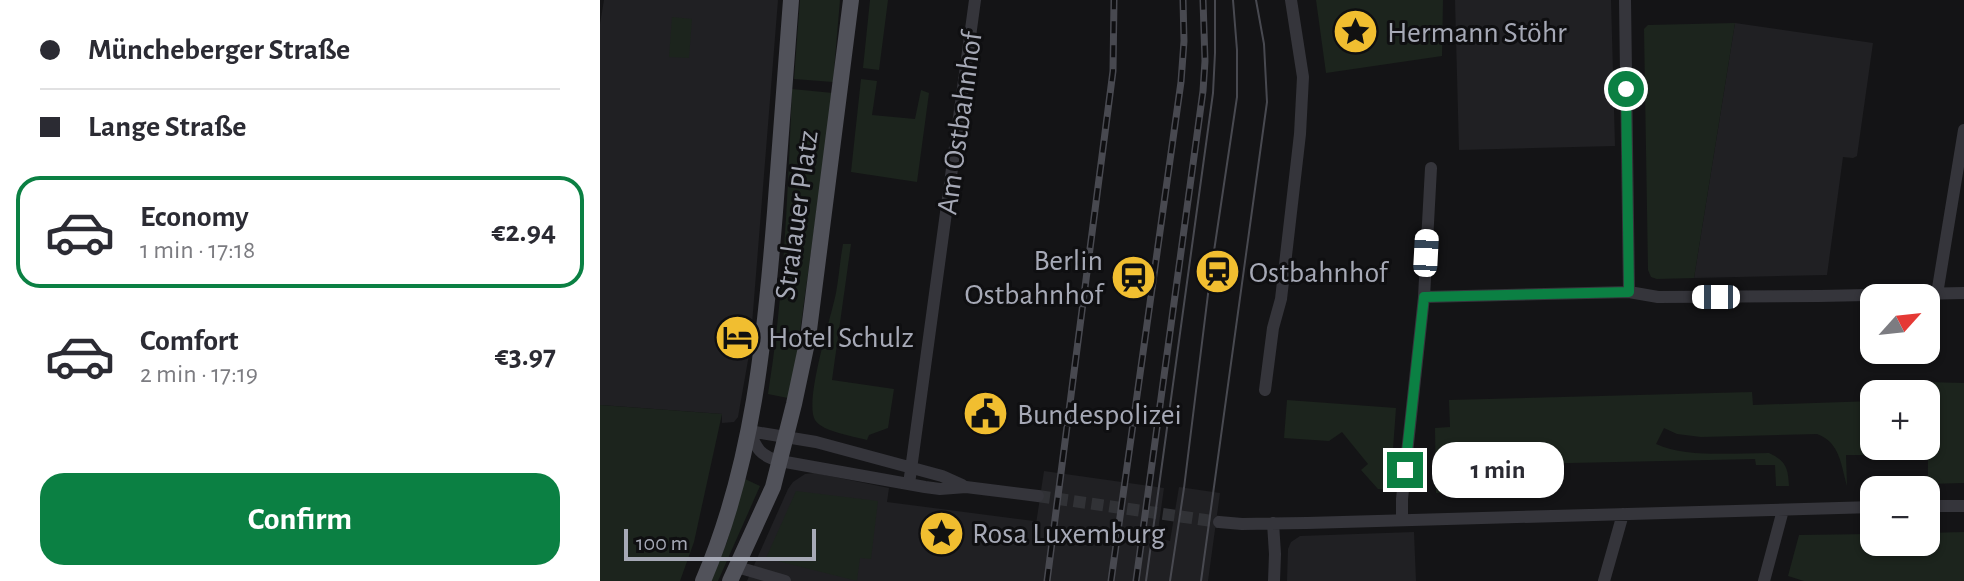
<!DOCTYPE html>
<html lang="en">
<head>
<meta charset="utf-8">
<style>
	:root { --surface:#fff; --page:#f2f2f3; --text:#2b2b33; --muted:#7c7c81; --line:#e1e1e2; --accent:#0b8043 }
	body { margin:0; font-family:"Alegreya Sans",sans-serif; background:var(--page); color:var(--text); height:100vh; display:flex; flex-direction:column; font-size:30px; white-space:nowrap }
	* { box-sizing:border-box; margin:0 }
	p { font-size:26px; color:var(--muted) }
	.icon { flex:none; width:44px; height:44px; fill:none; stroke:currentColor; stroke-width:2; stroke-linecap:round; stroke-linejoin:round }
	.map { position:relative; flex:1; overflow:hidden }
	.drawer { display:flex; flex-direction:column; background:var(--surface); width:600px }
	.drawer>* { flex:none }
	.guide { display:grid; align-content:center; height:176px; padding:0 40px; background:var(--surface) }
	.needle { width:52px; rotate:63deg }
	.tools { position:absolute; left:1260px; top:284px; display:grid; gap:16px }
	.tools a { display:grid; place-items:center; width:80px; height:80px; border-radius:16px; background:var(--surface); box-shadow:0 2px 6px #0004; font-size:40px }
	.scale { position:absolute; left:24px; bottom:20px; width:192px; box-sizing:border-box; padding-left:8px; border:4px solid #a6a9b6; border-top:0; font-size:22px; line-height:28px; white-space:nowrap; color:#a6a9b6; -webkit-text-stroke:6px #0f0f11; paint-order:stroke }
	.end { position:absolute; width:36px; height:36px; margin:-18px; border:10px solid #0b8043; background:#fff; box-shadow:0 0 0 4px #fff }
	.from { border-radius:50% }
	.bubble { position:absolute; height:56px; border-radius:24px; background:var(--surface); box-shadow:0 2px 6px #0004; font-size:26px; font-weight:700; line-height:56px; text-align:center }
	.car { position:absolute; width:24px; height:48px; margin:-24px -12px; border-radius:10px; box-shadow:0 0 6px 2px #0007; background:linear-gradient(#fff 24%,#345 0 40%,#fff 0 76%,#345 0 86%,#fff 0) }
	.guide b { display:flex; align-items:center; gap:28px; height:76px; font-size:30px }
	.guide b+b { border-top:2px solid var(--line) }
	.guide i { width:20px; height:20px; background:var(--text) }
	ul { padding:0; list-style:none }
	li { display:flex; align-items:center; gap:24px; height:112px; margin:0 16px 12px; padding:0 24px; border:4px solid transparent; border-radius:24px }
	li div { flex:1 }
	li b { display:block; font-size:30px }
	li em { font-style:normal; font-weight:700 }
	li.active { border-color:var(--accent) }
	li>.icon { width:72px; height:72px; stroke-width:1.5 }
	.primary-button { display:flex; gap:16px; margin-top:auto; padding:16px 40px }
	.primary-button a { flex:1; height:92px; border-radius:24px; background:var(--accent); color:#fff; font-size:32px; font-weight:700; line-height:92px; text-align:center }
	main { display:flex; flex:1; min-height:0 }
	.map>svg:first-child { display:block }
	.built { fill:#202023 }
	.green { fill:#1c241d }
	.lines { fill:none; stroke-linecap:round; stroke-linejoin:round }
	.minor-tunnel { stroke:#313236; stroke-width:12; stroke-dasharray:12 6; stroke-linecap:butt }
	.minor { stroke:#35353b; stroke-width:12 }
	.major { stroke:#51525a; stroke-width:16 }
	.tram { stroke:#484950; stroke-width:2 }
	.rail-casing { stroke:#484950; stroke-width:7 }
	.rail { stroke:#0f0f11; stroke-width:4; stroke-dasharray:12; stroke-linecap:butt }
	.route { stroke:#0b8043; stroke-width:10 }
	.labels { text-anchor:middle; stroke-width:6; stroke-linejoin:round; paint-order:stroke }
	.poi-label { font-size:30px; fill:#a6a9b6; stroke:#0f0f11; text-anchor:start }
	.street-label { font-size:30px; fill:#a6a9b6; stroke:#0f0f11 }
</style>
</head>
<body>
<main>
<section class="drawer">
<div class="guide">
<b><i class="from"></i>Müncheberger Straße</b>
<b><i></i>Lange Straße</b>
</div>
<ul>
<li class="active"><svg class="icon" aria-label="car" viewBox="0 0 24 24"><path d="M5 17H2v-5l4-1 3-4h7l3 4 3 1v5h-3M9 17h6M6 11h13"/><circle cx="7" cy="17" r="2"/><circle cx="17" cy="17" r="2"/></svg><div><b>Economy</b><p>1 min · 17:18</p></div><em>€2.94</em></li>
<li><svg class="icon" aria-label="car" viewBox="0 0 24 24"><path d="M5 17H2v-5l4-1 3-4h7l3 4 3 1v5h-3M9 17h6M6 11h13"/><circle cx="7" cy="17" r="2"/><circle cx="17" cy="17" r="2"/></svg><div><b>Comfort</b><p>2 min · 17:19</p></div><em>€3.97</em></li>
</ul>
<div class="primary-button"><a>Confirm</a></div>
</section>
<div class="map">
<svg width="1364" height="581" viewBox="0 0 1364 581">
	<rect width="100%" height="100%" fill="#141416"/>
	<path class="built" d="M4 0H178L150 349 138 417 134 422 122 423V414L0 405V24Z
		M855 0H1011L1015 146 859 150Z
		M1135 23 1273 43 1257 156 1253 158 1243 157 1227 275 1094 278Z
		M444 471 564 488 557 538 570 541 579 487 620 493 608 581H147L188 489 193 482 205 474 215 473 289 488 287 502 434 521 433 537 436 524Z
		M814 532 816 581H687L688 549 691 542 700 536Z"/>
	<path class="green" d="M200 0H240L233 82 194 79Z
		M270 0H288L279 70 263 68Z
		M716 0H843L842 56 726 73Z
		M72 17 92 19 89 58 69 57Z
		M1135 23 1094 278 1057 279 1051 277 1048 270 1044 29 1048 25Z
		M261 79 277 81 272 115 315 119 321 90 329 93 317 182 251 172Z
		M192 89 233 93 196 360 188 398 168 394C184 294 188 191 192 89Z
		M243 244H251L232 380 294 389 288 428 269 435 267 440C253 436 223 432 215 420 204 401 231 318 236 293 239 277 240 260 243 244Z
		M1326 382 1364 383V483L1328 484V455H1246L1247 486C1241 465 1240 442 1217 434L1101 437 1077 434 1064 428 1056 444C1086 458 1135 453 1169 453 1186 461 1188 468 1189 486H1176L1175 465H1156L1155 459 924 464V493H836L835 428 850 427 849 400 1152 392 1153 405 1274 401V446H1326V394H1316L1322 389Z
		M687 400 796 408 790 490 778 489 761 470 768 464 742 432 729 441 684 438Z
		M0 405 122 414 94 542 80 581H0Z
		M145 479 160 486 118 581H110L127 542Z
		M196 491 278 501 271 559 260 558 257 581 166 558Z
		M1364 532V581H1204L1188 576 1199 535 1274 534V542H1326V533Z"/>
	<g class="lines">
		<path class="minor-tunnel" d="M438 496 619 522"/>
		<path class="minor" d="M1025 0 1029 292
			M1337 294 1364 130
			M824 297 1029 292 1058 297 1219 296 1364 293
			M665 390 673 328 681 299 700 134 703 77 691 0
			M149 431C157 449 160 456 180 461L325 487 340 489 366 487 438 496
			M149 431 216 442 342 476 362 485
			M309 484 375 0
			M1326 506H1364
			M802 520V499L824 297 831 168
			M619 522 642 524 707 523 1274 507
			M673 523 675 554 674 581
			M137 567 185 581
			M1004 581 1023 514
			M1164 581 1183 510"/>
		<path class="major" d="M103 581C153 465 165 338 175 212 180 142 185 71 191 0
			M130 581 173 487 194 404 208 338 251 0"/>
		<path class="tram" d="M546 581 613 93 615 53V0
			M570 581 584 488 610 278 637 97V50L633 0
			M601 581 667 102 664 44 656 0"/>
		<defs>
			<path id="rail" d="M447 581 513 71 514 0
				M511 581 581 82 584 41 583 0
				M536 581 603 91 605 61 603 0"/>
		</defs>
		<use href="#rail" class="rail-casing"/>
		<use href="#rail" class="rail"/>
	</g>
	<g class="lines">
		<path class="route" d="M805 470 824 297 1029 292 1026 89"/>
	</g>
	<defs>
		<symbol id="sight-disc" viewBox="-11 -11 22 22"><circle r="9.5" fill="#f1be30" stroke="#0f0f11"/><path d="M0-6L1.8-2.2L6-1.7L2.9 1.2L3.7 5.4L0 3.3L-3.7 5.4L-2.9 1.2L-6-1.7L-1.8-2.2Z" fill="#111"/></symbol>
		<symbol id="station-disc" viewBox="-11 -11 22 22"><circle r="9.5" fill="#f1be30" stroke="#0f0f11"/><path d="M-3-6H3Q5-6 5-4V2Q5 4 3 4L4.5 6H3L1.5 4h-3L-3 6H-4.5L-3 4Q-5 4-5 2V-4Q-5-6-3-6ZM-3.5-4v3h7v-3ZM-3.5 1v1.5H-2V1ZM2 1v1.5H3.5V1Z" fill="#111"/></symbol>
		<symbol id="hotel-disc" viewBox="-11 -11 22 22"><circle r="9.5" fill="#f1be30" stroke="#0f0f11"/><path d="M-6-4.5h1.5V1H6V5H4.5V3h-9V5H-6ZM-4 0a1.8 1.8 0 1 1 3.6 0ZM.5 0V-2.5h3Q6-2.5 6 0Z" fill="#111"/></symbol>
		<symbol id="civic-disc" viewBox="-11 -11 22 22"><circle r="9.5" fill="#f1be30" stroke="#0f0f11"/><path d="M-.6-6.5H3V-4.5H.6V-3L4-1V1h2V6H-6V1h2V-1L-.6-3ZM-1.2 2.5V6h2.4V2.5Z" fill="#111"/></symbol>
	</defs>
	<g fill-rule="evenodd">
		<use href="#sight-disc" x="730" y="6" width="51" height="51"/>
		<use href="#station-disc" x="592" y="246" width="51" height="51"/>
		<use href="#station-disc" x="508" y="252" width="51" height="51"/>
		<use href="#hotel-disc" x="112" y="312" width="51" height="51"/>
		<use href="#civic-disc" x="360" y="388" width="51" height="51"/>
		<use href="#sight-disc" x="316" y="508" width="51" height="51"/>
	</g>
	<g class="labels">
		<g class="poi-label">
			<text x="787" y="42">Hermann Stöhr</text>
			<text x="503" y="270" text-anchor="end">Berlin<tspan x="503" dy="34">Ostbahnhof</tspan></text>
			<text x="649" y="282">Ostbahnhof</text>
			<text x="168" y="347">Hotel Schulz</text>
			<text x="417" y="424">Bundespolizei</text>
			<text x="372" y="543">Rosa Luxemburg</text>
		</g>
		<g class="street-label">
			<text transform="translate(359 123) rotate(-82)" y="10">Am Ostbahnhof</text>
			<text transform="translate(196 215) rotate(-82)" y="10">Stralauer Platz</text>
		</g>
	</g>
</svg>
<div class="tools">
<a><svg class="needle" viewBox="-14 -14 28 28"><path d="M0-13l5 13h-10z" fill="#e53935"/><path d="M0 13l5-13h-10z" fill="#7c7c81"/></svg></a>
<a>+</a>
<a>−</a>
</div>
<div class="scale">100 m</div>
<i class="end from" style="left:1026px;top:89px"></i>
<i class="end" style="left:805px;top:470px"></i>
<div class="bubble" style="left:832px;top:442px;width:132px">1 min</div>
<i class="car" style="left:826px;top:253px;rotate:3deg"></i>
<i class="car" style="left:1116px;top:297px;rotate:270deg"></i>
</div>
</main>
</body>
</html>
